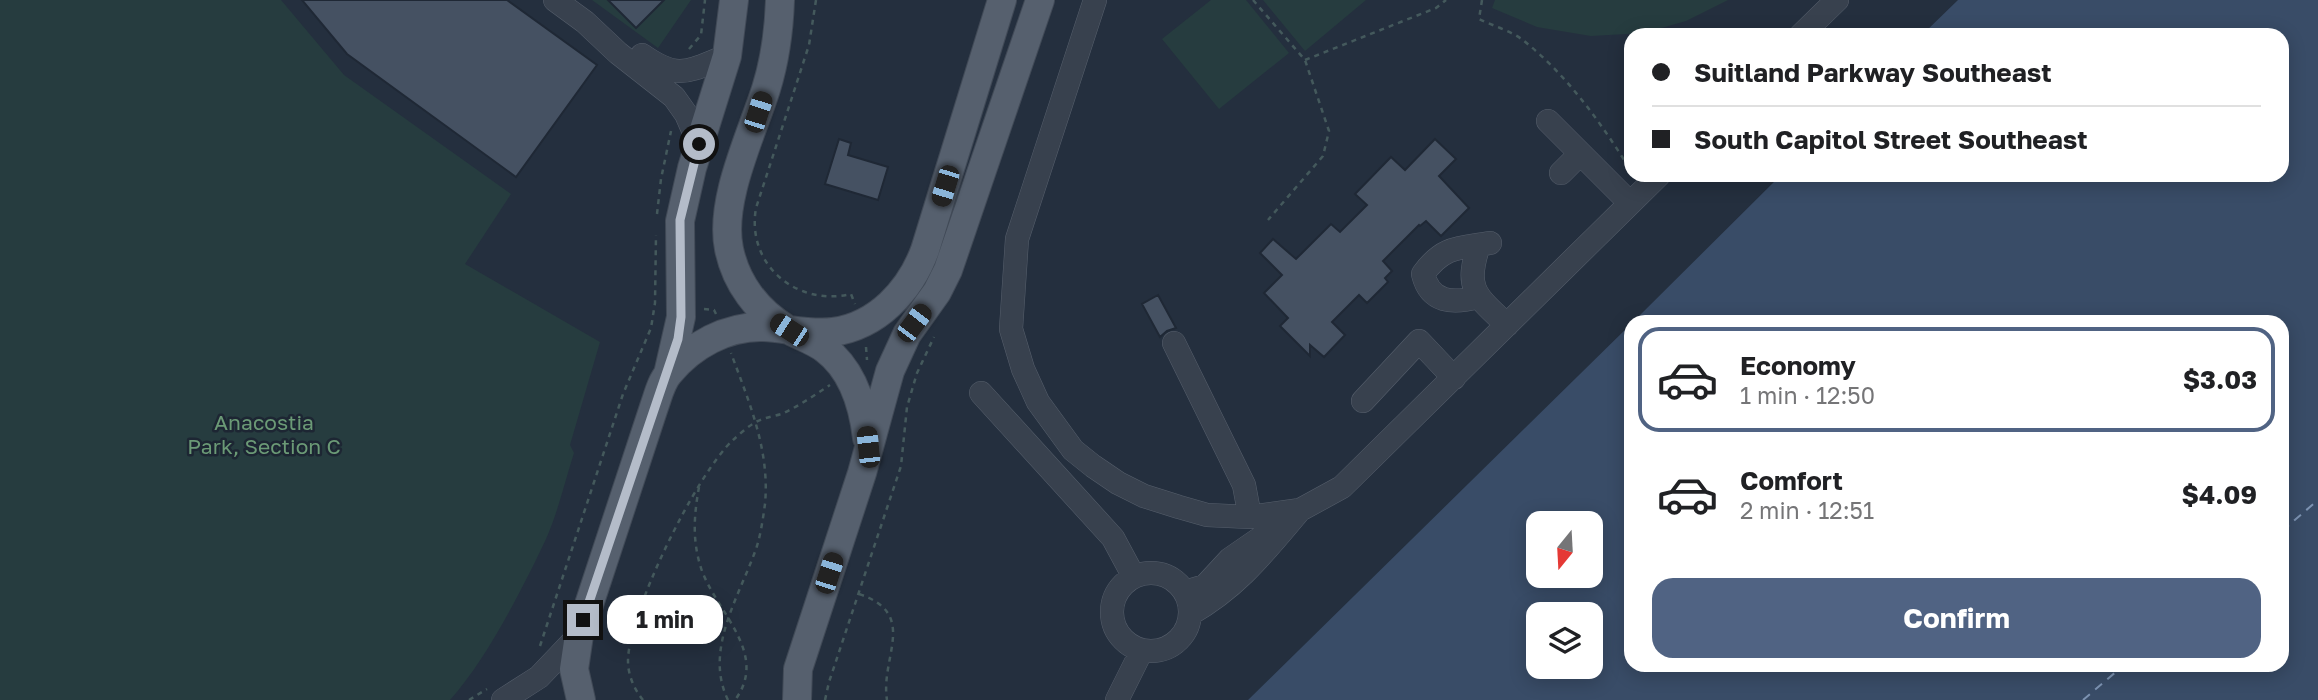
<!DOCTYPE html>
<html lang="en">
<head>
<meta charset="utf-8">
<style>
	:root { --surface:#fff; --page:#f2f2f2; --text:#202124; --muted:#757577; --line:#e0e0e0; --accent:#506383 }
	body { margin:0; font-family:"Golos Text",sans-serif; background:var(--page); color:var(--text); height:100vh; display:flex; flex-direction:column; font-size:26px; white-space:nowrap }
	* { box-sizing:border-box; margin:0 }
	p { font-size:23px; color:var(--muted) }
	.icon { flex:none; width:38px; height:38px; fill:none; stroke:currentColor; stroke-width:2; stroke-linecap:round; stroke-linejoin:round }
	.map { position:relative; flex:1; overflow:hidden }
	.panel { position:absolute; left:1624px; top:315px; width:665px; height:357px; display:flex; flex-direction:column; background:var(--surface); border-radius:21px; box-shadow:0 4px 18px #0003 }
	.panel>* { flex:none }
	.guide { position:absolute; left:1624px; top:28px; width:665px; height:154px; border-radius:21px; box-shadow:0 4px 18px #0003; display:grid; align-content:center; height:154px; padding:0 28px; background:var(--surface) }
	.needle { width:46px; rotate:198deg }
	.buttons { position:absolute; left:1526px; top:511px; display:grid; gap:14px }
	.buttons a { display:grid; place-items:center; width:77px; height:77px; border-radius:14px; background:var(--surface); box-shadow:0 4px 18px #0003; font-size:35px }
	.end { position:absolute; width:32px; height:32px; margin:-16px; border:9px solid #b4bcc9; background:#111; box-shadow:0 0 0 4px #111 }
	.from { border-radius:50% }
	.bubble { position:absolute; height:49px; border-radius:21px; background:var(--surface); box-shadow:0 4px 18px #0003; font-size:23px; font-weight:700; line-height:49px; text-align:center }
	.car { position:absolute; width:21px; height:42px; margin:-21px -10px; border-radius:9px; box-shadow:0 0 5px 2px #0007; background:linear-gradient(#222 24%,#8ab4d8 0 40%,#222 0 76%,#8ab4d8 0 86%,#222 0) }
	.guide b { display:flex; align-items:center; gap:24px; height:66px; font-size:26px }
	.guide b+b { border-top:2px solid var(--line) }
	.guide i { width:18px; height:18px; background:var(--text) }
	ul { padding:12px 0 0; list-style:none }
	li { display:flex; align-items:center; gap:21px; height:105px; margin:0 14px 10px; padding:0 14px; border:4px solid transparent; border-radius:21px }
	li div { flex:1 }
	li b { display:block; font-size:26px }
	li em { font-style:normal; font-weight:700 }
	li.selected { border-color:var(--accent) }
	li>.icon { width:63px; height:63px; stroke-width:1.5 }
	.button { display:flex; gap:14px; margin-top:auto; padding:14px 28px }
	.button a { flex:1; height:80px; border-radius:21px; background:var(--accent); color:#fff; font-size:28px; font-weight:700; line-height:80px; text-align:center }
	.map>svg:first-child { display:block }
	.green { fill:#263c3f }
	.water { fill:#394c67; fill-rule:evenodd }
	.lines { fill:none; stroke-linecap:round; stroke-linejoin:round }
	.ferry { stroke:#7c92b1; stroke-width:2; stroke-dasharray:9 7; stroke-linecap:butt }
	.building { fill:#455162; stroke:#1f2835; stroke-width:2 }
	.minor-casing { stroke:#565f6c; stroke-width:24 }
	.major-casing { stroke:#414a57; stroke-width:30 }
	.path { stroke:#44595c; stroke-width:2.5; stroke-dasharray:5 5; stroke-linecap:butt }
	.minor { stroke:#38414e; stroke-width:23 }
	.major { stroke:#56606e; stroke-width:28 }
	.route { stroke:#b4bcc9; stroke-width:9 }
	.labels { text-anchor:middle; stroke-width:5; stroke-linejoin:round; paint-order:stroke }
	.park-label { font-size:21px; fill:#6b9a76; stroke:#1d2633 }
</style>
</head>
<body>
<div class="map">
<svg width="2318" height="700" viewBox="0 0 2318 700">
	<rect width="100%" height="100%" fill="#242f3e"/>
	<path class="green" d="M0 0H281L344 75 511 194 465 264 600 342 570 445 574 453C565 481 558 512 546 539 523 588 486 660 450 700H0Z
		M592 0H691L658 48Z
		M1211 0H1246L1289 53 1219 109 1162 39Z
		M1263 0H1366L1305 51Z
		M1495 0H1728L1686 21 1644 33 1591 36 1537 27 1492 8Z"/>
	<path class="water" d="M1958 0H2318V700H1248L1631 324V665H2282V322H1633L1781 175H2282V35H1922ZM1538 523H1591V576H1538ZM1538 614H1591V667H1538Z"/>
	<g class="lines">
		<path class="ferry" d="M2282 531 2318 500
			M2083 700 2124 665"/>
	</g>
	<path class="building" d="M302 0H507L597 65 516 177 347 54Z
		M608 0H664L636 28Z
		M839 139 851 143 848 155 888 167 878 200 825 184Z
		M1435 139 1456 159 1439 176 1469 208 1441 236 1426 221 1420 226 1419 225 1383 261 1392 271 1385 278 1388 282 1367 303 1359 295 1332 322 1345 335 1324 357 1310 345V356L1280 326 1288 318 1264 293 1282 275 1260 253 1273 239 1296 259 1331 224 1340 232 1367 205 1355 194 1391 157 1405 170Z
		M1158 295 1176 328 1167 331 1160 337 1142 304Z"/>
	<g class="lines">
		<defs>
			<path id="minor" d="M555 0 585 22 618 53 674 97 686 114 699 144
				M1095 0 1017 239 1011 329 1023 369 1038 402 1073 450 1093 466 1118 483 1144 496 1179 507 1207 515 1250 517 1300 510 1342 487 1659 175
				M1801 35 1837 0
				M642 55C679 81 688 71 727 56
				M1548 121 1630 203
				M1561 173 1580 154
				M1479 245C1464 289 1476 296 1507 325
				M1478 297C1453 304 1430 303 1423 274 1443 246 1459 248 1490 243
				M1174 343 1244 485 1250 517
				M981 393 1113 538 1134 577
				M1363 401 1419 341 1454 378
				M1112 612a39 39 0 1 1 78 0a39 39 0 1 1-78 0Z
				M1185 592 1205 586 1230 559 1272 530
				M1190 614C1239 586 1265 551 1300 510
				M503 700 539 677 579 635
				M1117 700 1142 650"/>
			<path id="major" d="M780 0C779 30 775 60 766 89 751 136 719 201 729 249 736 283 757 311 787 329 799 336 813 340 825 349 853 370 863 404 867 438
				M668 374 681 317 680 221 692 168 727 56 734 0
				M581 700 574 669 579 635 654 407C658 396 661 382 669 373 692 345 727 326 763 327 786 328 809 335 833 332 877 326 910 291 925 250L1002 0
				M797 700 798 669 862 473 890 371 907 334 937 292 948 270 1040 0"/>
		</defs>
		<use href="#minor" class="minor-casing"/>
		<use href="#major" class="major-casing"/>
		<path class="path" d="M816 0 809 45 756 208C746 265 797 307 851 294L855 304
			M1253 0 1305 60 1329 131 1323 156 1268 220
			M1482 0 1479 19C1493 26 1512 31 1524 41 1567 75 1602 124 1631 171
			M689 49 701 35 705 0
			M1305 60 1436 8 1446 0
			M657 214 661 179 671 131
			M704 309 714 310 716 314
			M866 347 867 360
			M699 487C694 515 692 540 701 568 715 611 770 653 735 700
			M859 594C919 614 880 657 887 700
			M540 646 623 394 651 328 655 303 656 235
			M469 700 487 689
			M643 700C634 689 628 675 628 661 628 613 697 473 733 440 740 434 749 425 758 421 766 417 776 416 784 413 800 405 815 395 830 385
			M728 700C703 649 741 594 757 546 761 533 763 518 765 504 770 450 749 402 731 353
			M825 700 829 682 901 466 907 407 917 373 934 337"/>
		<use href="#minor" class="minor"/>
		<use href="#major" class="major"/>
	</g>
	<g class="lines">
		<path class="route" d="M583 620 678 339 681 317 680 220 699 144"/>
	</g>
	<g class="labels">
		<g class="park-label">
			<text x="264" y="430">Anacostia<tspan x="264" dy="24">Park, Section C</tspan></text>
		</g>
	</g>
</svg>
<div class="buttons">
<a><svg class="needle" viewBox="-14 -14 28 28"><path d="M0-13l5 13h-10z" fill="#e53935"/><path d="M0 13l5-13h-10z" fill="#757577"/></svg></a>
<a><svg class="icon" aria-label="layers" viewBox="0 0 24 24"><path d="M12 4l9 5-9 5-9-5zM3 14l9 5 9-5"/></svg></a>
</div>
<i class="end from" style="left:699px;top:144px"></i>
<i class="end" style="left:583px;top:620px"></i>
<div class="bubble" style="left:607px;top:595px;width:116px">1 min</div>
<i class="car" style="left:758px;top:112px;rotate:18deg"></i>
<i class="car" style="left:945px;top:186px;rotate:197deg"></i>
<i class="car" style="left:914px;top:323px;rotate:37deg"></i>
<i class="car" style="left:789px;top:330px;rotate:303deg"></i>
<i class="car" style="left:868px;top:447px;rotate:354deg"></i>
<i class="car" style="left:829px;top:573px;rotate:18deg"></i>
<div class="guide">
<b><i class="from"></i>Suitland Parkway Southeast</b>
<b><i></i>South Capitol Street Southeast</b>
</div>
<section class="panel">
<ul>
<li class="selected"><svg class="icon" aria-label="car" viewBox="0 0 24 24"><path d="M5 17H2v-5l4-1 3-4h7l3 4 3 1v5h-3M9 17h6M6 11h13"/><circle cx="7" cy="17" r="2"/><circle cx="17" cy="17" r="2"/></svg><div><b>Economy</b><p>1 min · 12:50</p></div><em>$3.03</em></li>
<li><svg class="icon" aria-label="car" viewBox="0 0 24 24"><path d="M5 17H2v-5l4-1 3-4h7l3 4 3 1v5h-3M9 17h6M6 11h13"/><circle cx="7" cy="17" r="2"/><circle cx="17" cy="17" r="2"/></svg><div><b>Comfort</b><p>2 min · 12:51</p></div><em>$4.09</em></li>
</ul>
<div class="button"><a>Confirm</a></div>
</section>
</div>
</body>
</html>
